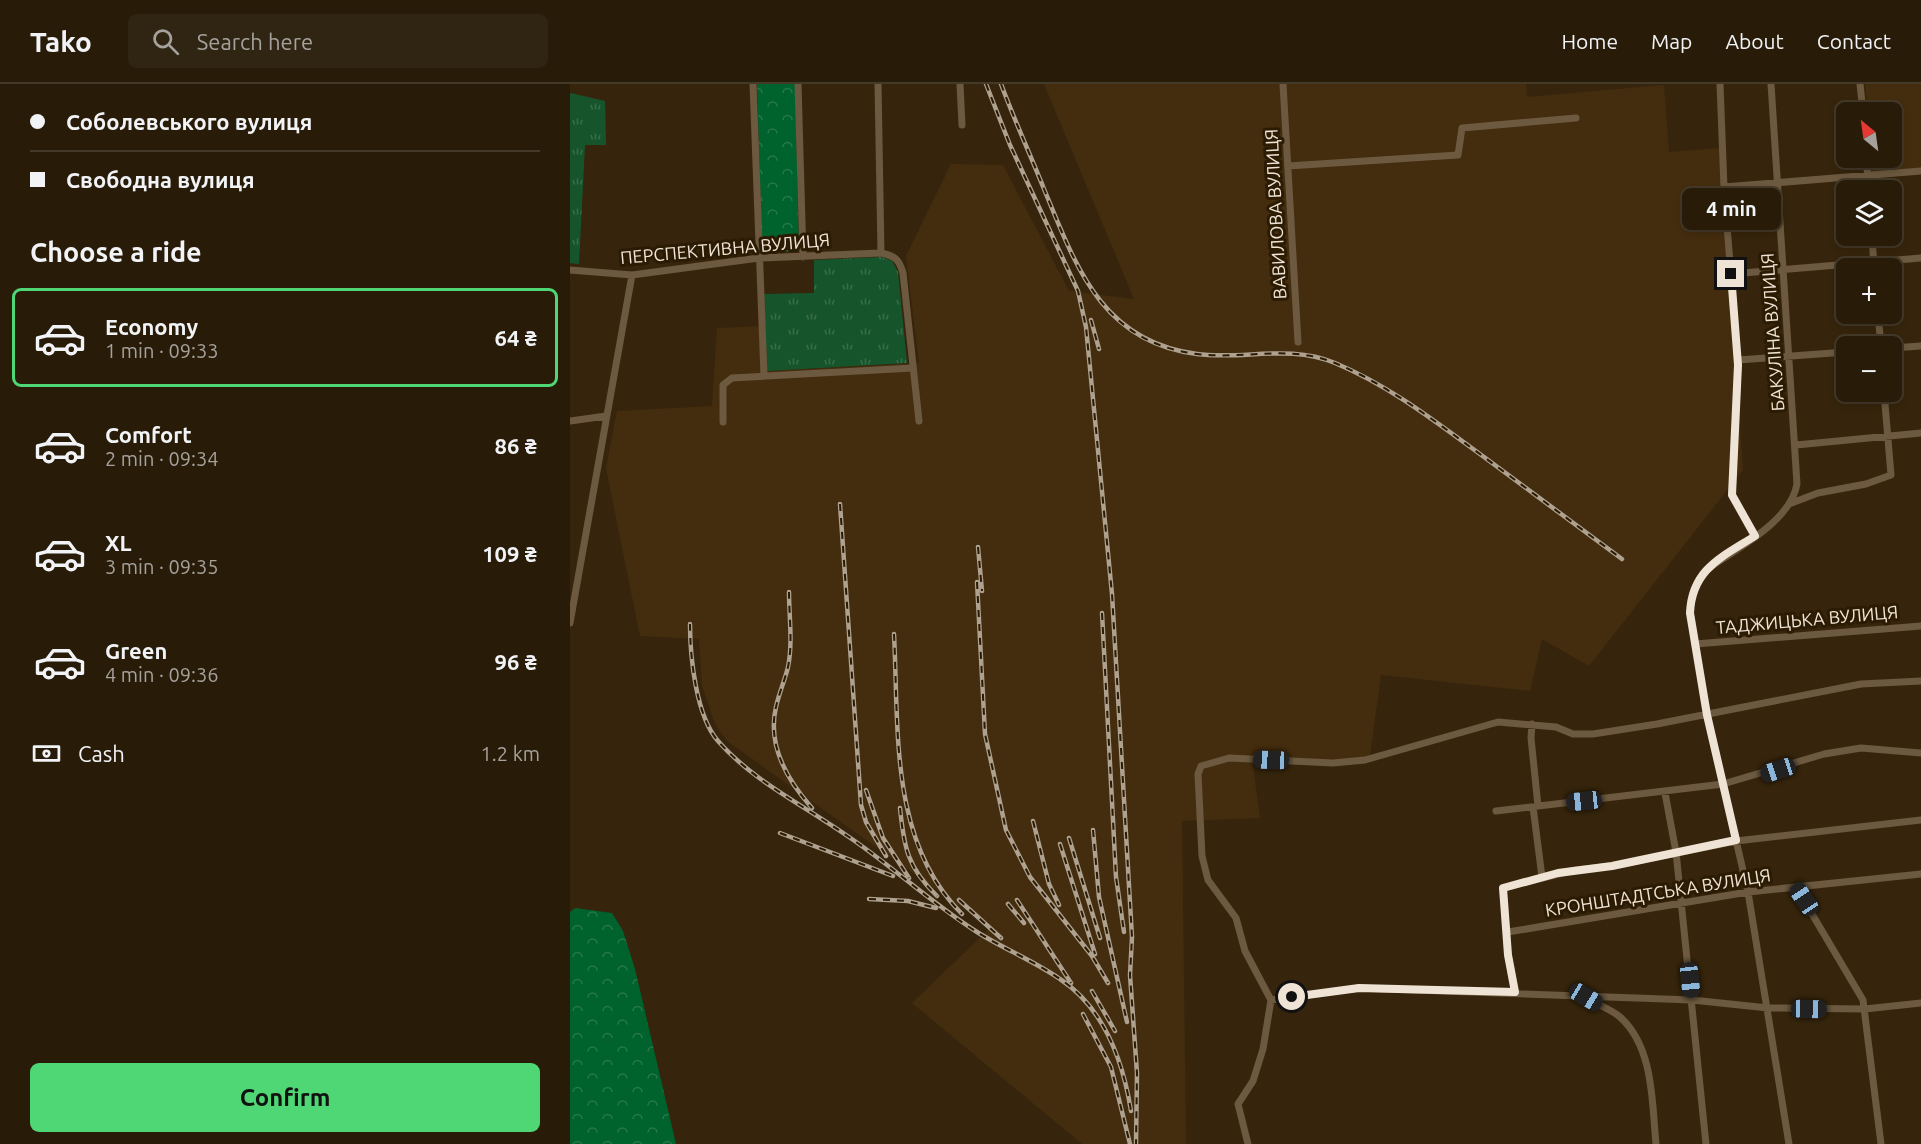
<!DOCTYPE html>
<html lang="en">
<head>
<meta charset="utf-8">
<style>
	:root { --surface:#281c09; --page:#302512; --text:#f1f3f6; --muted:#a5a19c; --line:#443a2a; --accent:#4fd675 }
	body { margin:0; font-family:Ubuntu,sans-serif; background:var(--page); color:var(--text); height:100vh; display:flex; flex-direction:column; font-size:22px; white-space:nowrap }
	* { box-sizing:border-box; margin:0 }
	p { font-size:20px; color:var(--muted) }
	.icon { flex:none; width:33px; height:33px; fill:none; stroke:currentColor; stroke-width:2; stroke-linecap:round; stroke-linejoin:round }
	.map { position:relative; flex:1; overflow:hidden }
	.details { display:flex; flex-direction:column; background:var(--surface); width:570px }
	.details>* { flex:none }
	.hud { display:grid; align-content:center; height:132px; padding:0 30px; background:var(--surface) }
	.needle { width:39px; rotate:331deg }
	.controls { position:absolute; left:1266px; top:18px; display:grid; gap:12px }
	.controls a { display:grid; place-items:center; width:66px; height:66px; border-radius:9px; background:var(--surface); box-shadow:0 3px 9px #0003,0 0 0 2px var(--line); font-size:30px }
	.end { position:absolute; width:27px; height:27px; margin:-14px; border:8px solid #eee3d4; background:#111; box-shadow:0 0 0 3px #111 }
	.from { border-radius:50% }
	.bubble { position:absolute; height:42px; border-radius:9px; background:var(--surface); box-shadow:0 3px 9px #0003,0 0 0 2px var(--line); font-size:20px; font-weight:700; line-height:42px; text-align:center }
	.car { position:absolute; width:18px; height:36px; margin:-18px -9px; border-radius:8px; box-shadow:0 0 4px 2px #0007; background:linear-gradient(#222 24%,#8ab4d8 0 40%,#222 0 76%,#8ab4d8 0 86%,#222 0) }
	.hud b { display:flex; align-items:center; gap:21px; height:57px; font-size:22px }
	.hud b+b { border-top:2px solid var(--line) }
	.hud i { width:15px; height:15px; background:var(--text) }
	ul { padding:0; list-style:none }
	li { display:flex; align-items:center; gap:18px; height:99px; margin:0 12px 9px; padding:0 18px; border:3px solid transparent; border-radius:9px }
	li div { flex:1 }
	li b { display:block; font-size:22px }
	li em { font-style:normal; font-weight:700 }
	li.on { border-color:var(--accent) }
	li>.icon { width:54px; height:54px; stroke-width:1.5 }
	h2 { padding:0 30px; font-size:27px; line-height:72px }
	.pay { display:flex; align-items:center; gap:15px; height:66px; padding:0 30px; font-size:22px }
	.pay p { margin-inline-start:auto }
	.primary-button { display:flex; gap:12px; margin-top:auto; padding:12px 30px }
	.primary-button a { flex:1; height:69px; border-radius:9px; background:var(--accent); color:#111; font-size:24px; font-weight:700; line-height:69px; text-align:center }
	header { display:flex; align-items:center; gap:36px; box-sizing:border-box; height:84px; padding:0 30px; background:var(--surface); border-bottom:2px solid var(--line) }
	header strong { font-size:28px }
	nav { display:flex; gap:33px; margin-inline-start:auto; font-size:21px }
	.search { width:420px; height:54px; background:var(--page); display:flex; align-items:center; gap:15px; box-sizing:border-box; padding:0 21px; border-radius:9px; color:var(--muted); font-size:22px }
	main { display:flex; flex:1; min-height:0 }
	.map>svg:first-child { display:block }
	.built { fill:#442d0e }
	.forest { fill:url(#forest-crowns) }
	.park { fill:url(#park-tufts) }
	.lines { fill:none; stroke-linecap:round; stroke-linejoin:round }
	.minor { stroke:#6c593f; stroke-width:7 }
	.rail-casing { stroke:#aea18f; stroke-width:4.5 }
	.rail { stroke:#2c1b03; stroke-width:2; stroke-dasharray:7; stroke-linecap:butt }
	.route { stroke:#eee3d4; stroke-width:8 }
	.labels { text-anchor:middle; stroke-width:6; stroke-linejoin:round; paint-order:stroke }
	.street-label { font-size:18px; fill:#eee3d4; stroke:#2c1b03 }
</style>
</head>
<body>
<header>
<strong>Tako</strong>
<div class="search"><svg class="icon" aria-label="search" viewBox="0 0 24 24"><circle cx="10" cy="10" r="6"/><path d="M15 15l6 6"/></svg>Search here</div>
<nav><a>Home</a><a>Map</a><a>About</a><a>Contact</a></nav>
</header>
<main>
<section class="details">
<div class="hud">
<b><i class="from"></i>Соболевського вулиця</b>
<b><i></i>Свободна вулиця</b>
</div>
<h2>Choose a ride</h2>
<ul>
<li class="on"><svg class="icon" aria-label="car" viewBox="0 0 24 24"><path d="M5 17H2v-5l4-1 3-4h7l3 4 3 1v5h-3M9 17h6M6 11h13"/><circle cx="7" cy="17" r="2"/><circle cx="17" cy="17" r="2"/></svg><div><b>Economy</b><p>1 min · 09:33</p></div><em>64 ₴</em></li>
<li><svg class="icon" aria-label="car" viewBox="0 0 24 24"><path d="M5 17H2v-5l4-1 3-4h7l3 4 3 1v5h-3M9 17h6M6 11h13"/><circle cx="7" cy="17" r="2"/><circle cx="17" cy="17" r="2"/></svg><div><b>Comfort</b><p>2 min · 09:34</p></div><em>86 ₴</em></li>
<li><svg class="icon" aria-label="car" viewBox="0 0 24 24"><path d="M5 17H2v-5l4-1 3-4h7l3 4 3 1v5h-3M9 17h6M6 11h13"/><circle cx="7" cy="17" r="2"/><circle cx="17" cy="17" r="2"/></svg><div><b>XL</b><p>3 min · 09:35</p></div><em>109 ₴</em></li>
<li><svg class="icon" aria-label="car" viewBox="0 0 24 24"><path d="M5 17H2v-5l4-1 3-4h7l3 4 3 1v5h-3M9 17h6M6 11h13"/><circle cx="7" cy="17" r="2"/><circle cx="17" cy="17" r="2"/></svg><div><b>Green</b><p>4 min · 09:36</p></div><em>96 ₴</em></li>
</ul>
<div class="pay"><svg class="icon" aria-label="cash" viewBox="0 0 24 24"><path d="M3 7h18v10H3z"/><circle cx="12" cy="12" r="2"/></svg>Cash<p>1.2 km</p></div>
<div class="primary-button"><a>Confirm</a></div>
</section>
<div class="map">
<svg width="1351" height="1060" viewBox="0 0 1351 1060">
	<defs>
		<pattern id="forest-crowns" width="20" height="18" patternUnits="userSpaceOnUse" patternTransform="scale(1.5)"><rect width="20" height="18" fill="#00622c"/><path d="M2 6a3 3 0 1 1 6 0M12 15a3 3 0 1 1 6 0" fill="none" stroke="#26784a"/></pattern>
		<pattern id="park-tufts" width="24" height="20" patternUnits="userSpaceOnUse" patternTransform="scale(1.5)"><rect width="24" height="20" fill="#16552c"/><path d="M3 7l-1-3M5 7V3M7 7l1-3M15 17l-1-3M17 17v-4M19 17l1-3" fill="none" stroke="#386d4a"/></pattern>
	</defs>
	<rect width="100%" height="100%" fill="#36250c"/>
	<path class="built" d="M474 0H956L957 13 1094 1 1099 68 1151 64 1173 386 1019 582 972 555 960 607 811 591 800 672 795 676 682 675 690 734 612 737 616 1060H512L342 919 420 844 157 657 145 640 132 602 129 555 70 552 36 384 47 327 142 322 147 244 196 242 197 287 349 279 336 172 381 80 433 81 499 207 564 215Z
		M1295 0H1351V84L1302 88 1301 74H1322V28H1298Z"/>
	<path class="forest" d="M187 0H225L229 167 192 169Z
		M5 824 42 829 53 847 65 885 106 1060H0V828Z"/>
	<path class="park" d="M0 9 35 17 36 61H15L9 180 0 179Z
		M312 173 322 177 328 188 337 279 197 287 194 210 244 209V176Z"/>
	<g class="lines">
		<path class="minor" d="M183 0 194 292
			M228 0 233 173
			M308 0 311 169
			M390 0 392 41
			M713 0 728 258
			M1150 0 1154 103 1168 281 1162 411 1185 452
			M1201 0 1227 400C1220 439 1165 465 1135 487 1124 501 1121 511 1120 529L1137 631 1178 808 1219 1060
			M1290 0 1293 28
			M1296 74 1299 106
			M718 82 888 71 892 44 1006 34
			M1154 103 1351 87
			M1302 152 1304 184
			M0 186 62 191 189 174 311 169C325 172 329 175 333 189L349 337
			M1161 190 1351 174
			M1308 230 1311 262
			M1322 264 1351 262
			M1168 276 1276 268
			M0 337 36 332
			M153 338V301L162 294 343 284
			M1226 361 1351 349
			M1219 420 1248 409 1296 400 1321 391 1314 308
			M0 539 62 191
			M1125 560 1351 542
			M962 640 961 654 968 722
			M1095 709 1106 768 1136 1060
			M963 723 972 793
			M926 727 1153 700 1254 670 1291 664 1351 669
			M1226 803 1293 916 1311 1060
			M938 848 1178 808 1351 790
			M945 908 938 871 933 804 1005 786 1042 782 1166 757 1351 736
			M1018 915C1028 921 1042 926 1050 933 1084 963 1082 1020 1086 1060
			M701 916 789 904 1122 916 1198 924 1295 925 1351 919
			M678 1060 668 1020 683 997 693 965 701 916 675 867 666 834 638 796 632 772 628 690 631 682 659 674 763 679 795 676 928 638 986 643 1003 650H1023L1087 640 1291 600 1351 597"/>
		<defs>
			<path id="rail" d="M416 0 440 61 508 207 516 243 542 510 562 853 560 891 567 989 566 1060
				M431 0C444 35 460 70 474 105 506 182 531 258 627 270 674 276 719 260 765 279 820 302 866 338 914 373 960 407 1006 441 1052 475
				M521 236 529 265
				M270 420 291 721 296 738 316 772
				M408 463 412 507
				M407 498 415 650 436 746 460 793 522 872 538 899
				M219 508C219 532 223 559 218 583 215 596 209 609 206 623 197 661 217 696 242 724
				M532 529 546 793 554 848
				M120 540C120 573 126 632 148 657 183 697 233 721 276 751 321 781 361 819 407 848 434 865 464 877 490 895 534 924 553 977 561 1027
				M324 550C329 645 319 758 392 830
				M296 706 313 754 339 794
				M330 724C334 763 337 783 367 812
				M463 737 479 800 489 821
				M523 746 529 813 557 938
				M210 749 323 792
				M499 754 530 854
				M490 760 525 870
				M299 815 338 817 366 824
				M389 816 431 854
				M447 816 501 899
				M438 820 454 839
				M522 907 545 947
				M513 930 541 983 560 1060"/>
		</defs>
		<use href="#rail" class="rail-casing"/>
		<use href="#rail" class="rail"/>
	</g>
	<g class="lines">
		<path class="route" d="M722 913 789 904 945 908 938 871 933 804 988 789 1042 782 1166 756 1137 631 1120 529C1122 485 1152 473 1185 452L1162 411 1168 281 1161 190"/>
	</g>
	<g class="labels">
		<g class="street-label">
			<text transform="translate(706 130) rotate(-93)" y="6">ВАВИЛОВА ВУЛИЦЯ</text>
			<text transform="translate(155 165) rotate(-5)" y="6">ПЕРСПЕКТИВНА ВУЛИЦЯ</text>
			<text transform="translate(1203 248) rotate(-94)" y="6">БАКУЛІНА ВУЛИЦЯ</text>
			<text transform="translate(1237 536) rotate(-5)" y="6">ТАДЖИЦЬКА ВУЛИЦЯ</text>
			<text transform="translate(1088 809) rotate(-9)" y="6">КРОНШТАДТСЬКА ВУЛИЦЯ</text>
		</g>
	</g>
</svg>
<div class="controls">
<a><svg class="needle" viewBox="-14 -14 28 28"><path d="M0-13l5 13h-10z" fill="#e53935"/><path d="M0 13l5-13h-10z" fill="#a5a19c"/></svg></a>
<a><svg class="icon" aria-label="layers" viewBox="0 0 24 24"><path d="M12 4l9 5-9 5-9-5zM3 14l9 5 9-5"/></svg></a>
<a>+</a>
<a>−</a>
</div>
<i class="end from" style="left:722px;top:913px"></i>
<i class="end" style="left:1161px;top:190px"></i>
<div class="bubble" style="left:1112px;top:104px;width:99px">4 min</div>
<i class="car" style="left:701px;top:676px;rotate:272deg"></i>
<i class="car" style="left:1208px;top:686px;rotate:252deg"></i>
<i class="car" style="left:1014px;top:717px;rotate:264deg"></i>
<i class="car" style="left:1234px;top:815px;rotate:326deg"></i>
<i class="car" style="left:1120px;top:896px;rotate:174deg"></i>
<i class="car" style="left:1016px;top:913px;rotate:121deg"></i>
<i class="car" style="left:1239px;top:925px;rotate:91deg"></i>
</div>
</main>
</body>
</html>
